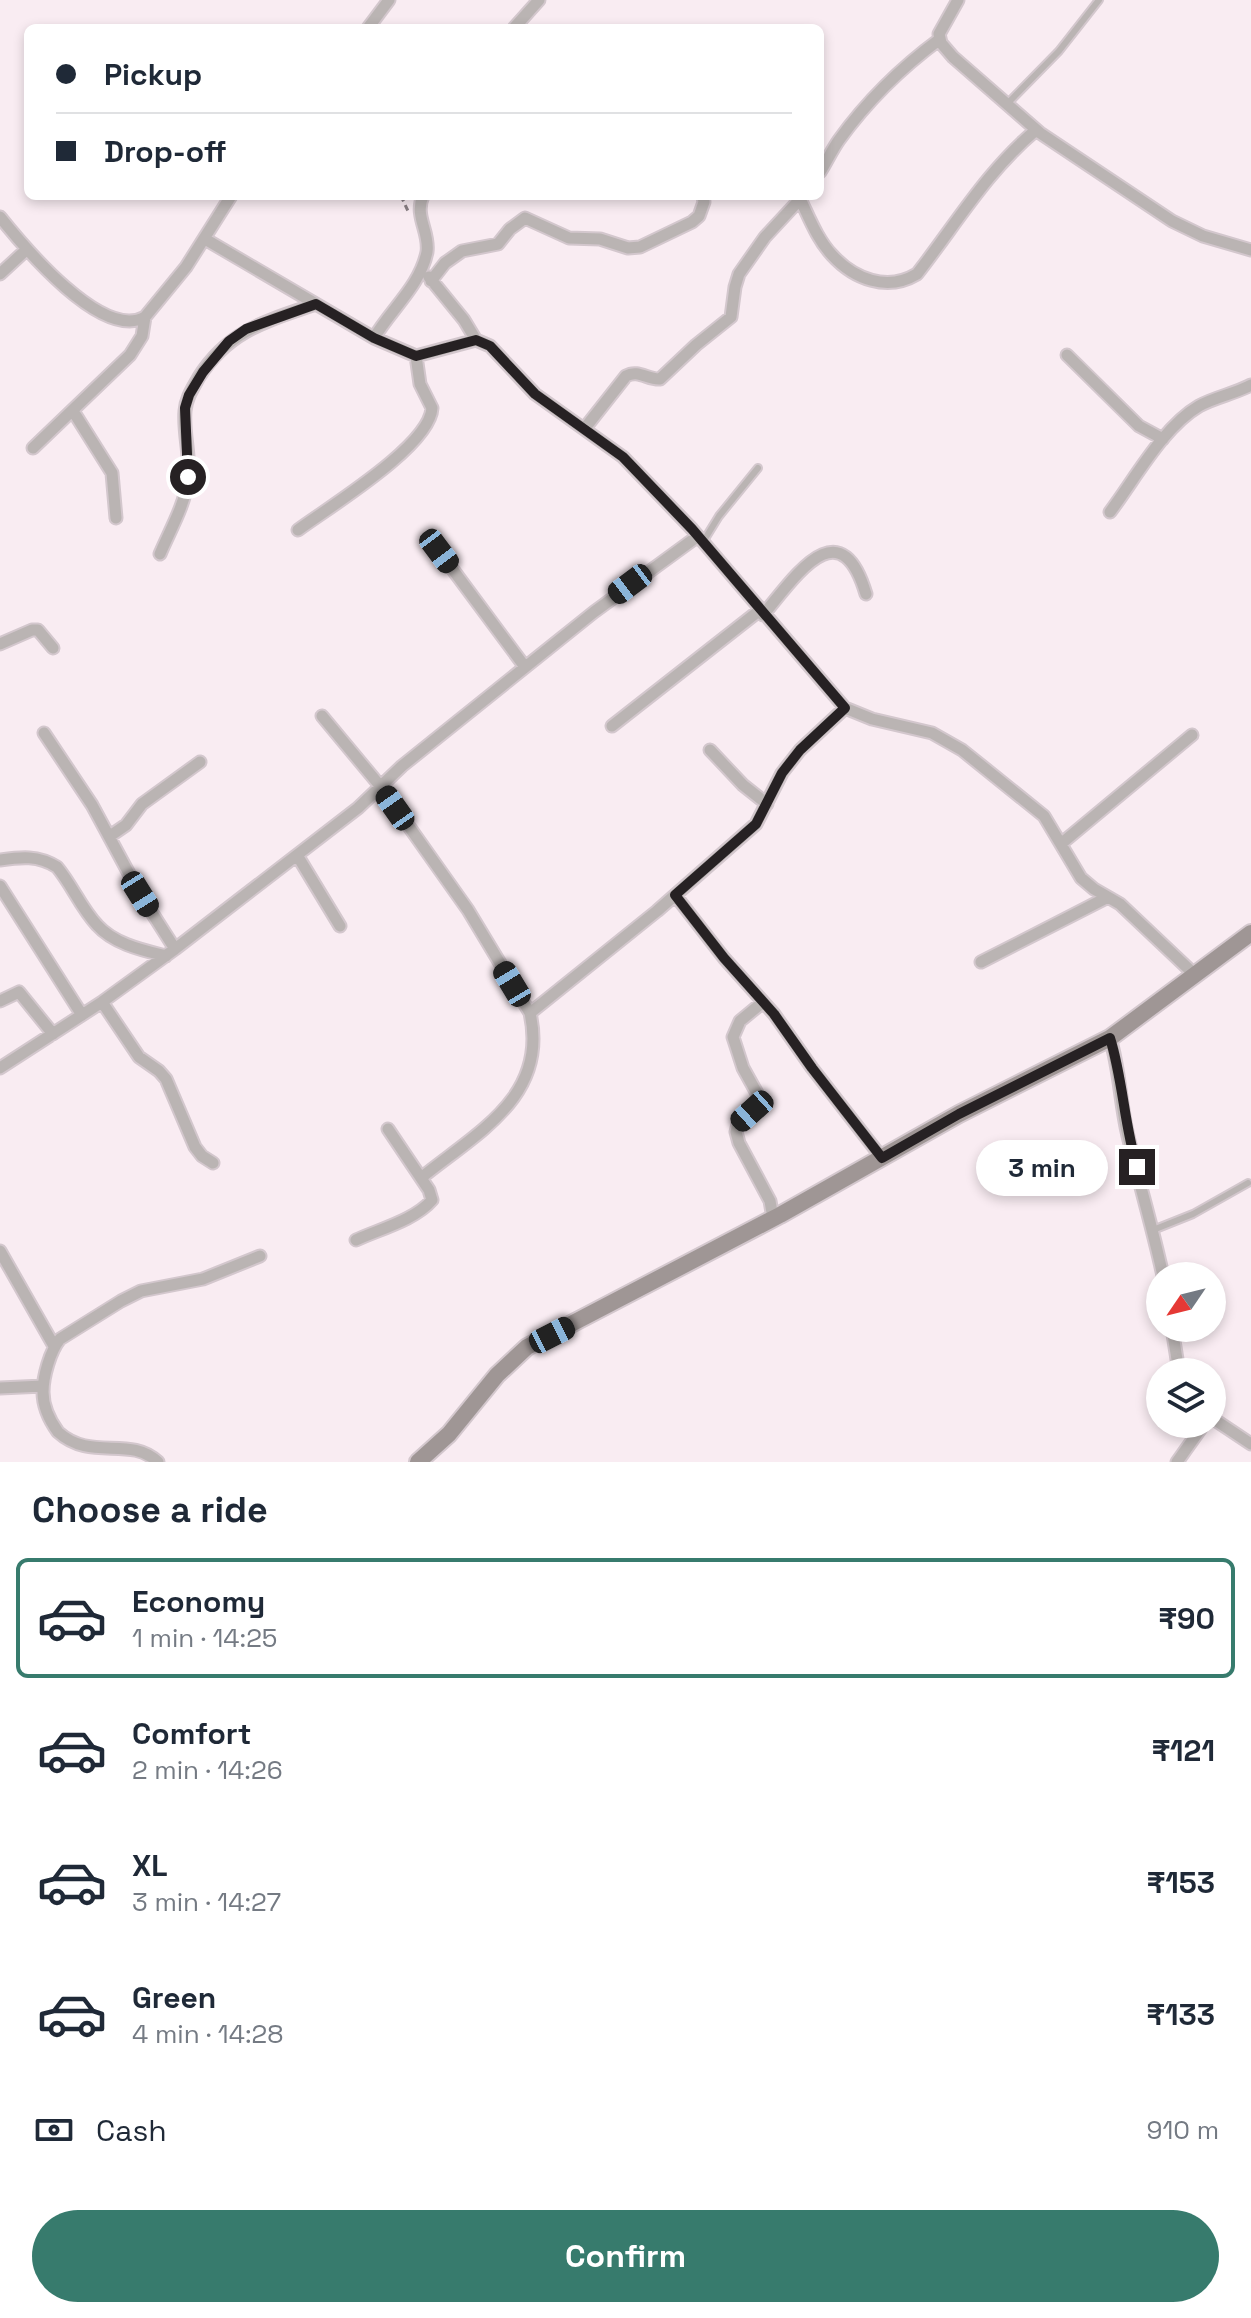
<!DOCTYPE html>
<html lang="en">
<head>
<meta charset="utf-8">
<style>
	:root { --surface:#fff; --page:#f6f6f7; --text:#1f2937; --muted:#747a83; --line:#e0e1e3; --accent:#377b6d }
	body { margin:0; font-family:"Space Grotesk",sans-serif; background:var(--page); color:var(--text); height:100vh; display:flex; flex-direction:column; font-size:30px; white-space:nowrap }
	* { box-sizing:border-box; margin:0 }
	p { font-size:26px; color:var(--muted) }
	.icon { flex:none; width:44px; height:44px; fill:none; stroke:currentColor; stroke-width:2; stroke-linecap:round; stroke-linejoin:round }
	.map { position:relative; height:1462px; overflow:hidden }
	.side { display:flex; flex-direction:column; background:var(--surface); flex:1 }
	.side>* { flex:none }
	.banner { position:absolute; left:24px; top:24px; width:800px; height:176px; border-radius:12px; box-shadow:0 4px 12px #0003; display:grid; align-content:center; height:176px; padding:0 32px; background:var(--surface) }
	.needle { width:52px; rotate:235deg }
	.tools { position:absolute; left:1146px; top:1262px; display:grid; gap:16px }
	.tools a { display:grid; place-items:center; width:80px; height:80px; border-radius:50%; background:var(--surface); box-shadow:0 4px 12px #0003; font-size:40px }
	.end { position:absolute; width:36px; height:36px; margin:-18px; border:10px solid #262123; background:#fff; box-shadow:0 0 0 4px #fff }
	.from { border-radius:50% }
	.bubble { position:absolute; height:56px; border-radius:28px; background:var(--surface); box-shadow:0 4px 12px #0003; font-size:26px; font-weight:800; line-height:56px; text-align:center }
	.car { position:absolute; width:24px; height:48px; margin:-24px -12px; border-radius:10px; box-shadow:0 0 6px 2px #0007; background:linear-gradient(#222 24%,#8ab4d8 0 40%,#222 0 76%,#8ab4d8 0 86%,#222 0) }
	.banner b { display:flex; align-items:center; gap:28px; height:76px; font-size:30px }
	.banner b+b { border-top:2px solid var(--line) }
	.banner i { width:20px; height:20px; background:var(--text) }
	ul { padding:0; list-style:none }
	li { display:flex; align-items:center; gap:24px; height:120px; margin:0 16px 12px; padding:0 16px; border:4px solid transparent; border-radius:12px }
	li div { flex:1 }
	li b { display:block; font-size:30px }
	li em { font-style:normal; font-weight:800 }
	li.selected { border-color:var(--accent) }
	li>.icon { width:72px; height:72px; stroke-width:1.5 }
	h2 { padding:0 32px; font-size:36px; line-height:96px }
	.pay { display:flex; align-items:center; gap:20px; height:88px; padding:0 32px; font-size:30px }
	.pay p { margin-inline-start:auto }
	.cta { display:flex; gap:16px; margin-top:auto; padding:16px 32px }
	.cta a { flex:1; height:92px; border-radius:48px; background:var(--accent); color:#fff; font-size:32px; font-weight:800; line-height:92px; text-align:center }
	.map>svg:first-child { display:block }
	.lines { fill:none; stroke-linecap:round; stroke-linejoin:round }
	.service-casing { stroke:#d3c7cd; stroke-width:10 }
	.minor-casing { stroke:#d3c7cd; stroke-width:15 }
	.secondary-casing { stroke:#d3c7cd; stroke-width:20 }
	.path { stroke:#877e82; stroke-width:3; stroke-dasharray:6 4; stroke-linecap:butt }
	.service { stroke:#bab4b3; stroke-width:6 }
	.minor { stroke:#bab4b3; stroke-width:11 }
	.secondary { stroke:#9f9695; stroke-width:16 }
	.route { stroke:#262123; stroke-width:10 }
</style>
</head>
<body>
<div class="map">
<svg width="1251" height="1462" viewBox="0 0 1251 1462">
	<rect width="100%" height="100%" fill="#f9ecf2"/>
	<g class="lines">
		<defs>
			<path id="service" d="M1007 104 1059 51 1099 0
				M703 542 719 516 758 468
				M1153 1230 1193 1214 1248 1183"/>
			<path id="minor" d="M958 0 939 34 941 43 953 57 1040 133 1172 221 1203 236 1251 250
				M368 28 389 0
				M514 28 539 0
				M820 172C827 161 832 150 839 140 867 101 902 67 940 39
				M800 199C809 217 817 239 832 255 854 279 887 292 917 274 956 224 987 171 1036 130
				M0 217C24 247 102 341 145 317L186 267 231 196
				M205 239 374 338 416 356 476 340 490 346 535 394 623 457 692 529 845 708 872 719 932 733 962 750 1044 816 1081 878 1094 889 1120 904 1195 975
				M0 274 26 250
				M429 277 464 320 476 340
				M431 281 445 263 462 251 498 244 510 229 525 218 569 238 600 239 628 248 640 247 692 222 699 216 704 202 703 196
				M374 338C391 309 420 286 427 252 430 232 414 216 423 196
				M1067 355 1139 426 1163 439
				M73 411 112 473 116 518
				M585 428 626 376C638 369 648 380 660 379L696 345 731 317 735 287 739 274 765 237 803 196
				M33 448 130 355 142 336 145 317
				M1110 512C1135 479 1163 427 1199 406 1215 397 1234 394 1251 385
				M298 530C329 507 430 446 432 408L420 384 416 356
				M439 551 525 667
				M160 554C170 530 185 505 188 479 191 457 183 433 185 411 186 398 193 388 199 377 229 330 267 321 316 304
				M763 615C795 577 840 507 866 594
				M0 644 32 630H38L53 648
				M322 716 381 787 468 910 530 1013C549 1097 476 1133 421 1178
				M612 726 760 610
				M44 733 92 805 140 894 175 949
				M710 750 743 785 767 804
				M110 836 126 825 142 804 200 762
				M1062 843 1192 735
				M297 855 340 926
				M0 860C21 857 38 855 57 867 72 885 81 908 97 925 114 944 142 950 166 956
				M0 886 82 1015
				M675 895 724 958 774 1014 812 1068 882 1158
				M981 962 1108 897
				M0 1001 19 992 53 1034
				M102 1002 139 1057 159 1071 166 1079 195 1147 202 1156 213 1163
				M763 1002 740 1021 733 1037 743 1068 758 1095 757 1104 738 1124 736 1132 739 1143 770 1201 773 1218
				M530 1013 657 911 756 824 782 773 800 750 845 708
				M1110 1038C1120 1070 1120 1104 1128 1136 1139 1183 1153 1229 1163 1276
				M0 1068 102 1002 175 949 358 808 402 766 594 612 698 536
				M356 1240C380 1229 415 1220 432 1200L429 1190 388 1129
				M0 1251 54 1346
				M1172 1328 1179 1372
				M0 1388 43 1386
				M1212 1418 1251 1444
				M158 1462C130 1435 91 1462 58 1432 50 1421 43 1406 43 1392 43 1377 50 1351 60 1339L121 1301 141 1291 203 1279 260 1256
				M1177 1462 1204 1424"/>
			<path id="secondary" d="M418 1462 449 1434 497 1375 527 1347 780 1215 959 1114 1110 1038 1251 933"/>
		</defs>
		<use href="#service" class="service-casing"/>
		<use href="#minor" class="minor-casing"/>
		<use href="#secondary" class="secondary-casing"/>
		<path class="path" d="M401 196 408 211"/>
		<use href="#service" class="service"/>
		<use href="#minor" class="minor"/>
		<use href="#secondary" class="secondary"/>
	</g>
	<g class="lines">
		<path class="route" d="M188 477 185 408 189 395 203 372 229 341 246 329 316 304 374 338 416 356 476 340 490 346 535 394 623 457 692 529 845 708 800 750 782 773 756 824 675 895 724 958 774 1014 812 1068 882 1158 959 1114 1110 1038C1123 1080 1124 1124 1137 1167"/>
	</g>
</svg>
<div class="tools">
<a><svg class="needle" viewBox="-14 -14 28 28"><path d="M0-13l5 13h-10z" fill="#e53935"/><path d="M0 13l5-13h-10z" fill="#747a83"/></svg></a>
<a><svg class="icon" aria-label="layers" viewBox="0 0 24 24"><path d="M12 4l9 5-9 5-9-5zM3 14l9 5 9-5"/></svg></a>
</div>
<i class="end from" style="left:188px;top:477px"></i>
<i class="end" style="left:1137px;top:1167px"></i>
<div class="bubble" style="left:976px;top:1140px;width:132px">3 min</div>
<i class="car" style="left:439px;top:551px;rotate:143deg"></i>
<i class="car" style="left:630px;top:584px;rotate:233deg"></i>
<i class="car" style="left:395px;top:808px;rotate:325deg"></i>
<i class="car" style="left:140px;top:894px;rotate:148deg"></i>
<i class="car" style="left:512px;top:984px;rotate:329deg"></i>
<i class="car" style="left:752px;top:1111px;rotate:228deg"></i>
<i class="car" style="left:552px;top:1335px;rotate:63deg"></i>
<div class="banner">
<b><i class="from"></i>Pickup</b>
<b><i></i>Drop-off</b>
</div>
</div>
<section class="side">
<h2>Choose a ride</h2>
<ul>
<li class="selected"><svg class="icon" aria-label="car" viewBox="0 0 24 24"><path d="M5 17H2v-5l4-1 3-4h7l3 4 3 1v5h-3M9 17h6M6 11h13"/><circle cx="7" cy="17" r="2"/><circle cx="17" cy="17" r="2"/></svg><div><b>Economy</b><p>1 min · 14:25</p></div><em>₹90</em></li>
<li><svg class="icon" aria-label="car" viewBox="0 0 24 24"><path d="M5 17H2v-5l4-1 3-4h7l3 4 3 1v5h-3M9 17h6M6 11h13"/><circle cx="7" cy="17" r="2"/><circle cx="17" cy="17" r="2"/></svg><div><b>Comfort</b><p>2 min · 14:26</p></div><em>₹121</em></li>
<li><svg class="icon" aria-label="car" viewBox="0 0 24 24"><path d="M5 17H2v-5l4-1 3-4h7l3 4 3 1v5h-3M9 17h6M6 11h13"/><circle cx="7" cy="17" r="2"/><circle cx="17" cy="17" r="2"/></svg><div><b>XL</b><p>3 min · 14:27</p></div><em>₹153</em></li>
<li><svg class="icon" aria-label="car" viewBox="0 0 24 24"><path d="M5 17H2v-5l4-1 3-4h7l3 4 3 1v5h-3M9 17h6M6 11h13"/><circle cx="7" cy="17" r="2"/><circle cx="17" cy="17" r="2"/></svg><div><b>Green</b><p>4 min · 14:28</p></div><em>₹133</em></li>
</ul>
<div class="pay"><svg class="icon" aria-label="cash" viewBox="0 0 24 24"><path d="M3 7h18v10H3z"/><circle cx="12" cy="12" r="2"/></svg>Cash<p>910 m</p></div>
<div class="cta"><a>Confirm</a></div>
</section>
</body>
</html>
